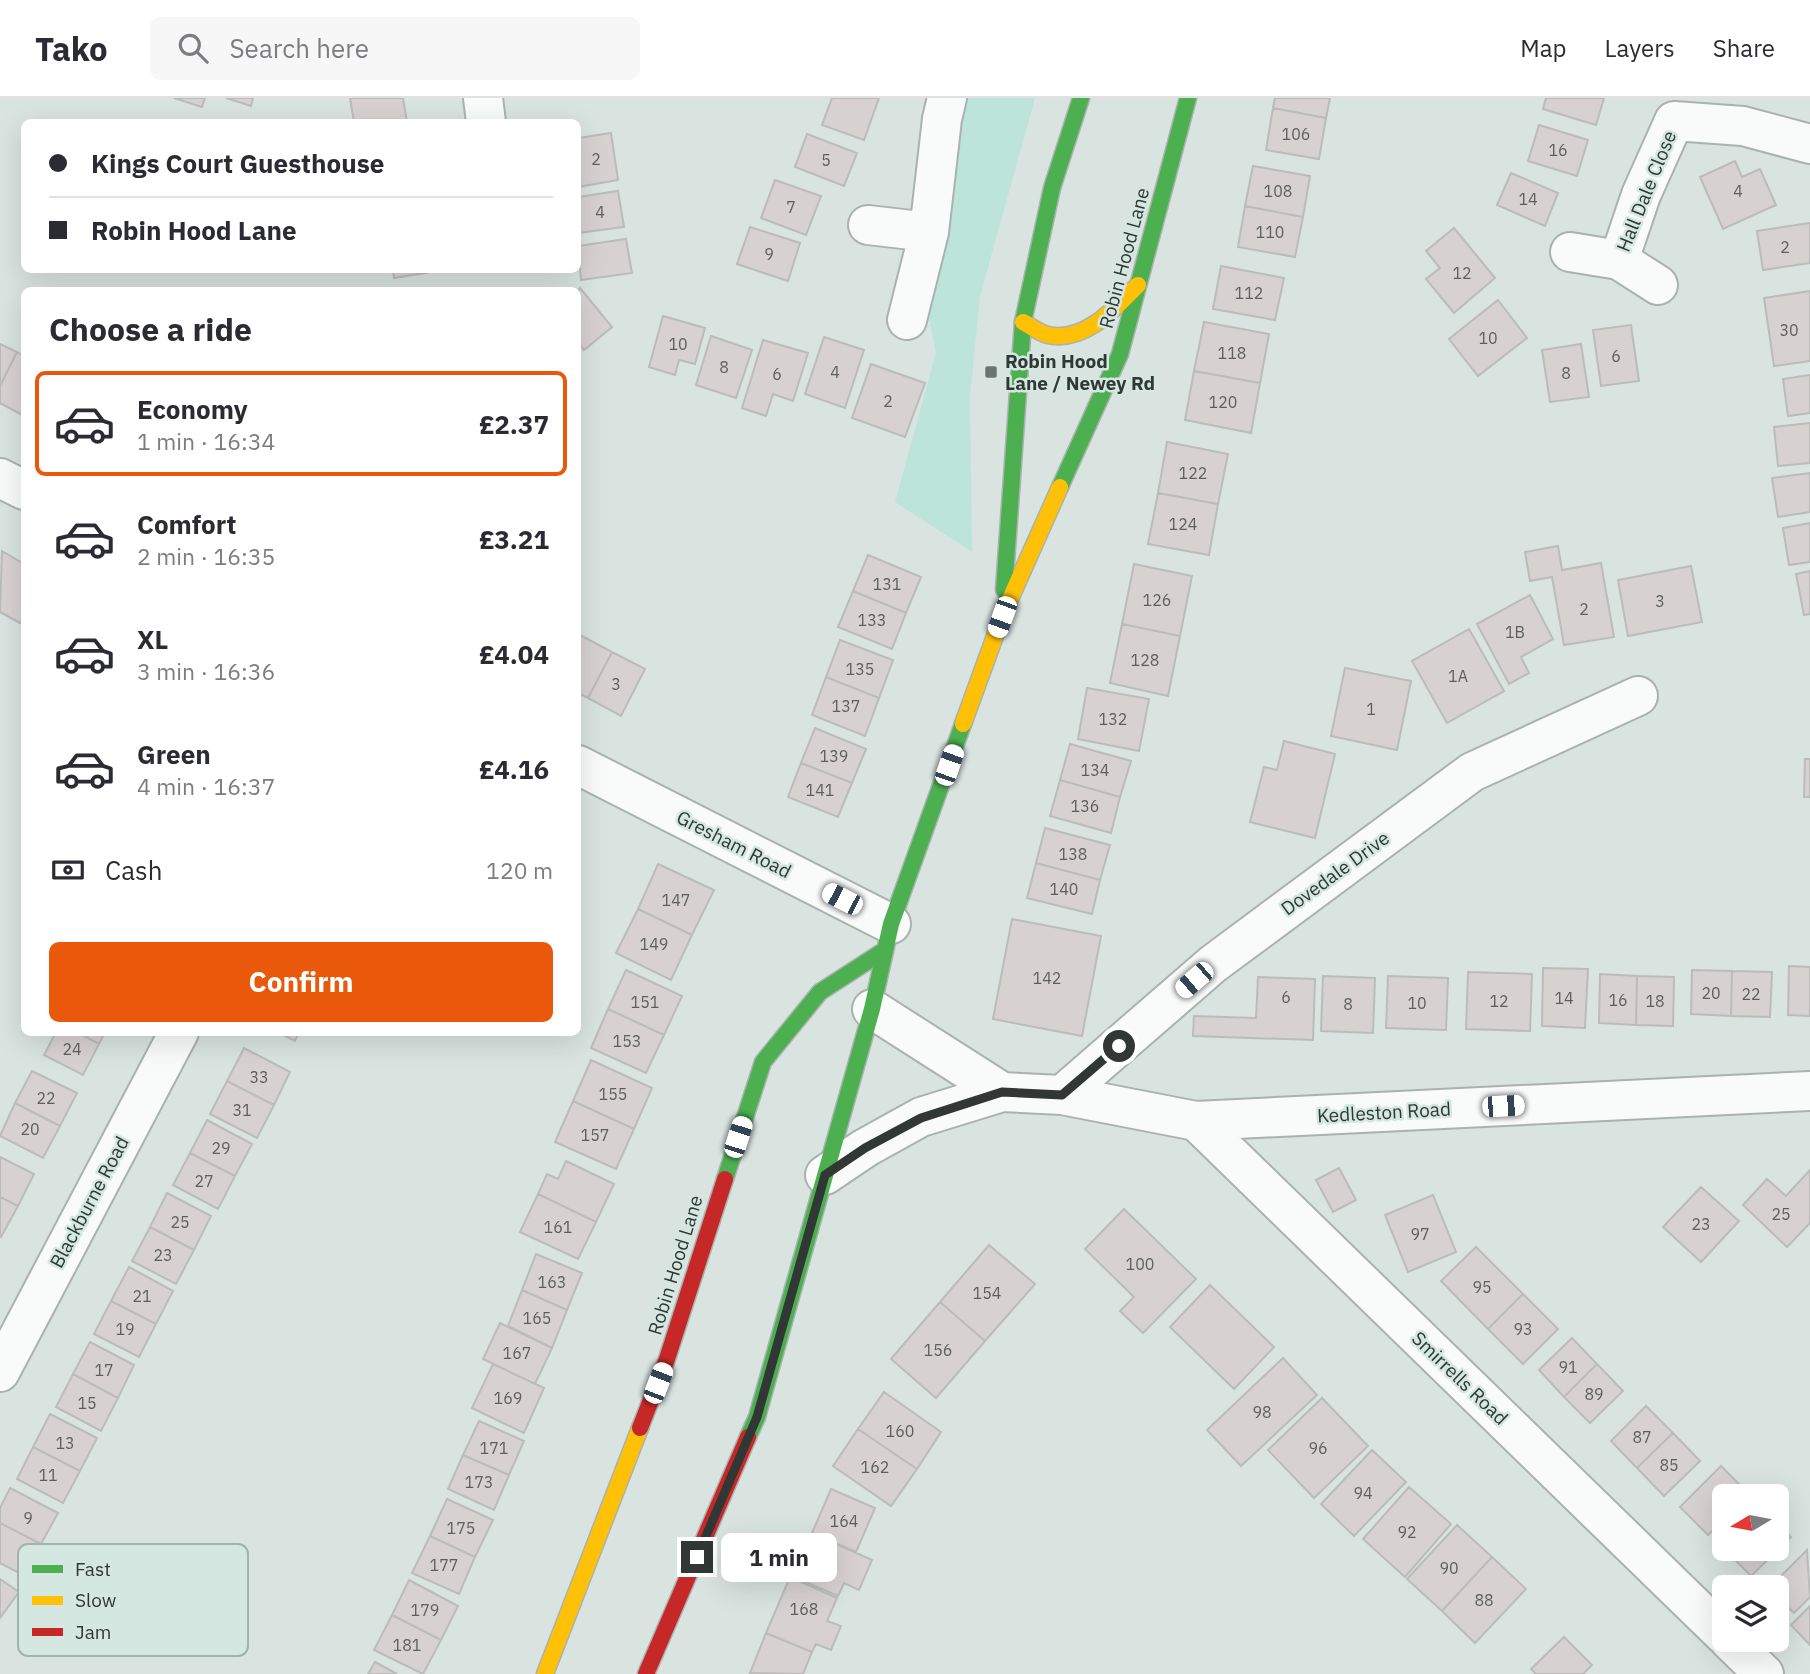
<!DOCTYPE html>
<html lang="en">
<head>
<meta charset="utf-8">
<style>
	:root { --surface:#fff; --page:#f7f7f7; --text:#2b2b33; --muted:#7c7c81; --line:#e1e1e2; --accent:#ea580c }
	body { margin:0; font-family:"IBM Plex Sans",sans-serif; background:var(--page); color:var(--text); height:100vh; display:flex; flex-direction:column; font-size:26px; white-space:nowrap }
	* { box-sizing:border-box; margin:0 }
	p { font-size:23px; color:var(--muted) }
	.icon { flex:none; width:38px; height:38px; fill:none; stroke:currentColor; stroke-width:2; stroke-linecap:round; stroke-linejoin:round }
	.map { position:relative; flex:1; overflow:hidden }
	.sheet { position:absolute; left:21px; top:189px; width:560px; height:749px; display:flex; flex-direction:column; background:var(--surface); border-radius:10px; box-shadow:0 7px 28px #0002 }
	.sheet>* { flex:none }
	.banner { position:absolute; left:21px; top:21px; width:560px; height:154px; border-radius:10px; box-shadow:0 7px 28px #0002; display:grid; align-content:center; height:154px; padding:0 28px; background:var(--surface) }
	.needle { width:46px; rotate:260deg }
	.buttons { position:absolute; left:1712px; top:1386px; display:grid; gap:14px }
	.buttons a { display:grid; place-items:center; width:77px; height:77px; border-radius:10px; background:var(--surface); box-shadow:0 7px 28px #0002; font-size:35px }
	.end { position:absolute; width:32px; height:32px; margin:-16px; border:9px solid #303735; background:#fff; box-shadow:0 0 0 4px #fff }
	.from { border-radius:50% }
	.bubble { position:absolute; height:49px; border-radius:10px; background:var(--surface); box-shadow:0 7px 28px #0002; font-size:23px; font-weight:700; line-height:49px; text-align:center }
	.car { position:absolute; width:21px; height:42px; margin:-21px -10px; border-radius:9px; box-shadow:0 0 5px 2px #0007; background:linear-gradient(#fff 24%,#345 0 40%,#fff 0 76%,#345 0 86%,#fff 0) }
	.banner b { display:flex; align-items:center; gap:24px; height:66px; font-size:26px }
	.banner b+b { border-top:2px solid var(--line) }
	.banner i { width:18px; height:18px; background:var(--text) }
	ul { padding:0; list-style:none }
	li { display:flex; align-items:center; gap:21px; height:105px; margin:0 14px 10px; padding:0 14px; border:4px solid transparent; border-radius:10px }
	li div { flex:1 }
	li b { display:block; font-size:26px }
	li em { font-style:normal; font-weight:700 }
	li.current { border-color:var(--accent) }
	li>.icon { width:63px; height:63px; stroke-width:1.5 }
	h2 { padding:0 28px; font-size:32px; line-height:84px }
	.pay { display:flex; align-items:center; gap:18px; height:77px; padding:0 28px; font-size:26px }
	.pay p { margin-inline-start:auto }
	.action { display:flex; gap:14px; margin-top:auto; padding:14px 28px }
	.action a { flex:1; height:80px; border-radius:10px; background:var(--accent); color:#fff; font-size:28px; font-weight:700; line-height:80px; text-align:center }
	header { display:flex; align-items:center; gap:42px; box-sizing:border-box; height:98px; padding:0 35px; background:var(--surface); border-bottom:2px solid var(--line) }
	header strong { font-size:33px }
	nav { display:flex; gap:38px; margin-inline-start:auto; font-size:24px }
	.search { width:490px; height:63px; background:var(--page); display:flex; align-items:center; gap:18px; box-sizing:border-box; padding:0 24px; border-radius:10px; color:var(--muted); font-size:26px }
	.map>svg:first-child { display:block }
	.green { fill:#bce4d8 }
	.building { fill:#d8d1d1; stroke:#babcbb; stroke-width:2 }
	.lines { fill:none; stroke-linecap:round; stroke-linejoin:round }
	.street-casing { stroke:#aab2af; stroke-width:42 }
	.fast-casing { stroke:#aab2af; stroke-width:19 }
	.slow-casing { stroke:#aab2af; stroke-width:19 }
	.jam-casing { stroke:#aab2af; stroke-width:19 }
	.street { stroke:#f9fbfa; stroke-width:38 }
	.fast { stroke:#4caf50; stroke-width:16 }
	.slow { stroke:#ffc107; stroke-width:16 }
	.jam { stroke:#c62828; stroke-width:16 }
	.route { stroke:#303735; stroke-width:9 }
	.poi-dot { fill:#6b7371; stroke:#d5e7e1; stroke-width:2.5 }
	.labels { text-anchor:middle; stroke-width:5; stroke-linejoin:round; paint-order:stroke }
	.number-label { font-size:16px; fill:#5c5f5e }
	.street-label { font-size:19px; fill:#303735; stroke:#d5e7e1 }
	.poi-label { font-size:19px; font-weight:bold; fill:#303735; stroke:#d5e7e1; text-anchor:start }
	.key { fill:#d5e7e1; stroke:#a4b2ad; stroke-width:2 }
	.key-label { font-size:19px; fill:#303735 }
</style>
</head>
<body>
<header>
<strong>Tako</strong>
<div class="search"><svg class="icon" aria-label="search" viewBox="0 0 24 24"><circle cx="10" cy="10" r="6"/><path d="M15 15l6 6"/></svg>Search here</div>
<nav><a>Map</a><a>Layers</a><a>Share</a></nav>
</header>
<div class="map">
<svg width="1810" height="1576" viewBox="0 0 1810 1576">
	<rect width="100%" height="100%" fill="#d9e3e0"/>
	<path class="green" d="M966 0H1035L980 198 970 299 972 454 895 404 936 255 928 215Z"/>
	<path class="building" d="M174 0H205L202 9Z
		M226 0H253L251 8Z
		M350 0H403L407 24H354Z
		M832 0H879L864 42 822 27Z
		M1275 0H1330L1326 20 1273 10Z
		M1546 0H1604L1596 27 1543 11Z
		M1273 10 1326 20 1319 61 1266 52Z
		M1539 27 1588 42 1577 78 1528 63Z
		M611 35 618 82 578 89V40Z
		M807 36 857 55 844 88 795 69Z
		M1735 63 1742 79 1760 71 1776 107 1723 131 1700 79Z
		M1253 68 1310 78 1303 119 1245 108Z
		M1511 75 1558 95 1545 128 1497 107Z
		M775 82 821 98 806 137 761 120Z
		M618 93 624 129 578 135V99Z
		M1245 108 1303 119 1295 159 1238 149Z
		M1810 125V165L1763 172 1757 133Z
		M750 129 800 145 788 183 737 166Z
		M1454 130 1495 180 1454 215 1426 181 1440 170 1426 153Z
		M626 141 632 175 581 182 578 148Z
		M1221 168 1284 180 1275 222 1213 211Z
		M393 172H443L394 180Z
		M580 190 612 229 584 252 578 244V193Z
		M1810 193V263L1774 268 1764 200Z
		M1498 202 1527 240 1478 278 1449 241Z
		M663 218 705 230 695 266 679 262 675 277 649 269Z
		M1204 224 1269 236 1260 285 1194 273Z
		M1631 227 1639 283 1601 288 1593 232Z
		M711 238 752 252 736 300 696 287Z
		M824 239 864 252 845 310 805 296Z
		M763 242 808 255 793 303 773 296 766 318 742 310Z
		M0 246 17 254 0 288Z
		M1581 246 1589 299 1550 304 1542 252Z
		M17 254 24 258V318L0 305V288Z
		M871 266 925 285 905 339 852 320Z
		M1194 273 1260 285 1251 335 1185 322Z
		M1810 277V315L1788 318 1783 281Z
		M1810 325V365L1778 368 1774 329Z
		M1167 344 1228 356 1218 406 1158 395Z
		M1810 375V414L1778 419 1772 380Z
		M1158 395 1218 406 1209 457 1148 446Z
		M1810 425V464L1789 467 1783 430Z
		M1558 448 1562 472 1601 465 1614 539 1564 547 1552 479 1530 483 1525 454Z
		M2 453 24 466V517L20 525 0 514Z
		M868 457 921 479 906 515 853 493Z
		M1134 466 1192 478 1180 538 1122 526Z
		M1691 468 1702 524 1628 538 1618 482Z
		M1810 473V516L1804 517 1796 476Z
		M853 493 906 515 892 551 838 529Z
		M1530 497 1553 541 1521 559 1529 575 1509 586 1477 526Z
		M1122 526 1180 538 1168 598 1110 585Z
		M1469 531 1504 593 1447 625 1412 563Z
		M578 536 612 554 588 600 578 595Z
		M840 542 893 562 879 600 826 579Z
		M612 554 645 571 621 618 588 600Z
		M1345 570 1411 583 1397 652 1331 638Z
		M826 579 879 600 865 638 812 617Z
		M1087 590 1149 601 1139 653 1078 641Z
		M815 630 866 651 852 685 801 665Z
		M1284 643 1335 656 1315 740 1250 724 1264 669 1277 672Z
		M1070 646 1131 663 1120 699 1060 682Z
		M1805 661H1810V699H1804Z
		M801 665 852 685 838 719 788 699Z
		M1060 682 1120 699 1111 735 1050 718Z
		M1045 730 1110 747 1100 782 1036 765Z
		M1036 765 1100 782 1092 816 1027 800Z
		M658 766 714 792 692 837 638 811Z
		M638 811 692 837 671 882 616 855Z
		M1012 821 1101 838 1082 938 993 921Z
		M1789 868 1810 869V918L1788 917Z
		M1543 870 1588 871 1585 930 1542 928Z
		M626 872 682 898 664 937 608 911Z
		M1692 872 1732 873 1731 918 1691 916Z
		M1732 873 1772 874 1770 919 1731 918Z
		M1468 874 1532 876 1530 933 1466 931Z
		M1600 876 1637 878 1636 927 1599 925Z
		M1323 878 1375 880 1373 935 1321 933Z
		M1388 878 1448 880 1446 932 1386 930Z
		M1637 878 1674 879 1673 928 1636 927Z
		M1258 879 1315 881 1313 942 1193 938 1194 918 1256 920Z
		M608 911 664 937 646 975 591 950Z
		M56 934H77L99 946 83 977 44 957Z
		M77 934H105L99 946Z
		M277 934H299L295 943Z
		M244 950 290 974 274 1007 227 983Z
		M591 962 652 990 634 1031 573 1003Z
		M32 973 77 995 60 1028 15 1005Z
		M227 983 274 1007 257 1040 210 1016Z
		M573 1003 634 1031 616 1071 555 1044Z
		M15 1005 60 1028 43 1060 0 1038Z
		M207 1022 252 1046 235 1078 190 1055Z
		M190 1055 235 1078 218 1111 173 1087Z
		M0 1059 34 1076 18 1108 0 1099Z
		M566 1063 614 1086 596 1124 538 1096 547 1076 558 1081Z
		M1339 1070 1356 1102 1333 1114 1316 1082Z
		M1810 1072V1125L1787 1149 1743 1107 1767 1081 1786 1098Z
		M1701 1089 1739 1123 1701 1164 1663 1129Z
		M167 1095 211 1118 194 1152 150 1129Z
		M538 1096 596 1124 578 1161 520 1134Z
		M1433 1097 1456 1154 1408 1174 1385 1117Z
		M0 1099 18 1108 1 1139H0Z
		M1124 1111 1196 1181 1143 1235 1120 1213 1134 1199 1085 1151Z
		M150 1129 194 1152 176 1186 132 1163Z
		M989 1147 1035 1186 985 1243 940 1204Z
		M1476 1149 1523 1196 1488 1231 1441 1183Z
		M536 1156 582 1175 567 1212 522 1192Z
		M129 1169 173 1193 156 1226 111 1203Z
		M1210 1187 1274 1249 1234 1291 1170 1229Z
		M522 1192 567 1212 552 1250 508 1228Z
		M1523 1196 1558 1231 1523 1266 1488 1231Z
		M111 1203 156 1226 139 1259 94 1236Z
		M940 1204 985 1243 936 1300 891 1261Z
		M500 1225 552 1250 535 1286 483 1261Z
		M1572 1240 1597 1266 1564 1299 1539 1272Z
		M90 1244 134 1267 118 1300 73 1276Z
		M1283 1260 1317 1297 1241 1368 1207 1332Z
		M493 1266 544 1290 524 1335 472 1310Z
		M1597 1266 1623 1293 1590 1325 1564 1299Z
		M73 1276 118 1300 101 1333 56 1309Z
		M884 1294 941 1334 917 1371 858 1331Z
		M1322 1300 1368 1348 1314 1400 1268 1352Z
		M1646 1308 1673 1335 1637 1370 1611 1343Z
		M50 1316 97 1340 80 1373 33 1349Z
		M479 1323 524 1343 509 1377 463 1357Z
		M858 1331 917 1371 891 1408 833 1368Z
		M1673 1335 1700 1363 1664 1398 1637 1370Z
		M33 1349 80 1373 63 1405 17 1381Z
		M1372 1352 1406 1384 1354 1438 1321 1406Z
		M463 1357 509 1377 494 1412 448 1391Z
		M1721 1368 1750 1397 1724 1398V1422L1708 1437 1680 1409Z
		M1409 1389 1451 1426 1405 1479 1363 1441Z
		M10 1390 58 1415 41 1446 0 1425V1410Z
		M831 1391 875 1410 856 1454 812 1435Z
		M447 1401 493 1422 475 1459 430 1438Z
		M1776 1423 1791 1439 1751 1478 1727 1454 1730 1451H1776Z
		M0 1425 41 1446 25 1478 0 1465Z
		M1457 1427 1492 1459 1442 1513 1407 1481Z
		M812 1435 872 1462 859 1492 844 1485 838 1498 792 1478Z
		M430 1438 475 1459 459 1496 412 1475Z
		M1807 1452 1810 1499 1794 1515 1776 1497V1489H1770Z
		M1492 1459 1526 1491 1475 1545 1442 1513Z
		M790 1479 837 1500 827 1523 841 1528 831 1552 816 1546 812 1554 766 1535Z
		M0 1481 19 1494 0 1520Z
		M409 1482 458 1508 441 1542 392 1517Z
		M1810 1508V1547L1791 1527Z
		M392 1517 441 1542 423 1576 374 1552Z
		M766 1535 812 1554 803 1576 750 1575Z
		M1564 1539 1592 1567 1583 1576H1536L1531 1571Z
		M375 1564 397 1576H368Z"/>
	<g class="lines">
		<defs>
			<path id="street" d="M483 0 486 24
				M868 127 929 134
				M1570 154 1619 162 1658 187
				M1619 162 1641 97 1674 23 1743 28 1810 46
				M907 222 929 134 942 21 947 0
				M0 380 24 392
				M578 667 891 826
				M872 911 1002 994
				M1062 997 1213 866 1472 674 1638 598
				M1196 1023 1724 1537
				M825 1077 865 1050 921 1019 1002 994 1062 997 1196 1023 1810 993
				M0 1274 179 934
				M1729 1542 1764 1576"/>
			<path id="fast" d="M1060 389 1120 256 1188 0
				M1004 492 1023 224 1052 90 1081 0
				M725 1081 763 964 820 894 885 852
				M748 1339 757 1319 872 911 891 826 963 626"/>
			<path id="slow" d="M1023 224C1031 228 1039 235 1048 237 1085 245 1115 210 1138 187
				M963 626 1002 519 1060 389
				M545 1576 640 1330"/>
			<path id="jam" d="M640 1330 667 1261 725 1081
				M646 1576 748 1339"/>
		</defs>
		<use href="#street" class="street-casing"/>
		<use href="#fast" class="fast-casing"/>
		<use href="#slow" class="slow-casing"/>
		<use href="#jam" class="jam-casing"/>
		<use href="#street" class="street"/>
		<use href="#fast" class="fast"/>
		<use href="#slow" class="slow"/>
		<use href="#jam" class="jam"/>
	</g>
	<g class="lines">
		<path class="route" d="M697 1459 757 1319 825 1077 865 1050 921 1020 1002 994 1062 997 1119 948"/>
	</g>
	<rect class="poi-dot" x="984" y="267" width="14" height="14" rx="3.5"/>
	<g class="labels">
		<g class="number-label">
			<text x="1296" y="42">106</text>
			<text x="1558" y="58">16</text>
			<text x="596" y="67">2</text>
			<text x="826" y="68">5</text>
			<text x="1278" y="99">108</text>
			<text x="1738" y="99">4</text>
			<text x="1528" y="107">14</text>
			<text x="791" y="115">7</text>
			<text x="600" y="120">4</text>
			<text x="1270" y="140">110</text>
			<text x="1785" y="155">2</text>
			<text x="769" y="162">9</text>
			<text x="1462" y="181">12</text>
			<text x="1249" y="201">112</text>
			<text x="1789" y="238">30</text>
			<text x="1488" y="246">10</text>
			<text x="678" y="252">10</text>
			<text x="1232" y="261">118</text>
			<text x="1616" y="264">6</text>
			<text x="724" y="275">8</text>
			<text x="835" y="280">4</text>
			<text x="1566" y="281">8</text>
			<text x="777" y="282">6</text>
			<text x="888" y="309">2</text>
			<text x="1223" y="310">120</text>
			<text x="1193" y="381">122</text>
			<text x="1183" y="432">124</text>
			<text x="887" y="492">131</text>
			<text x="1157" y="508">126</text>
			<text x="1660" y="509">3</text>
			<text x="1584" y="517">2</text>
			<text x="872" y="528">133</text>
			<text x="1515" y="540">1B</text>
			<text x="1145" y="568">128</text>
			<text x="860" y="577">135</text>
			<text x="1458" y="584">1A</text>
			<text x="616" y="592">3</text>
			<text x="846" y="614">137</text>
			<text x="1371" y="617">1</text>
			<text x="1113" y="627">132</text>
			<text x="834" y="664">139</text>
			<text x="1095" y="678">134</text>
			<text x="820" y="698">141</text>
			<text x="1085" y="714">136</text>
			<text x="1073" y="762">138</text>
			<text x="1064" y="797">140</text>
			<text x="676" y="808">147</text>
			<text x="654" y="852">149</text>
			<text x="1047" y="886">142</text>
			<text x="1711" y="901">20</text>
			<text x="1751" y="902">22</text>
			<text x="1286" y="905">6</text>
			<text x="1564" y="906">14</text>
			<text x="1618" y="908">16</text>
			<text x="1499" y="909">12</text>
			<text x="1655" y="909">18</text>
			<text x="645" y="910">151</text>
			<text x="1417" y="911">10</text>
			<text x="1348" y="912">8</text>
			<text x="627" y="949">153</text>
			<text x="72" y="957">24</text>
			<text x="259" y="985">33</text>
			<text x="613" y="1002">155</text>
			<text x="46" y="1006">22</text>
			<text x="242" y="1018">31</text>
			<text x="30" y="1037">20</text>
			<text x="595" y="1043">157</text>
			<text x="221" y="1056">29</text>
			<text x="204" y="1089">27</text>
			<text x="1781" y="1122">25</text>
			<text x="180" y="1130">25</text>
			<text x="1701" y="1132">23</text>
			<text x="558" y="1135">161</text>
			<text x="1420" y="1142">97</text>
			<text x="163" y="1163">23</text>
			<text x="1140" y="1172">100</text>
			<text x="552" y="1190">163</text>
			<text x="1482" y="1195">95</text>
			<text x="987" y="1201">154</text>
			<text x="142" y="1204">21</text>
			<text x="537" y="1226">165</text>
			<text x="125" y="1237">19</text>
			<text x="1523" y="1237">93</text>
			<text x="938" y="1258">156</text>
			<text x="517" y="1261">167</text>
			<text x="1568" y="1275">91</text>
			<text x="104" y="1278">17</text>
			<text x="1594" y="1302">89</text>
			<text x="508" y="1306">169</text>
			<text x="87" y="1311">15</text>
			<text x="1262" y="1320">98</text>
			<text x="900" y="1339">160</text>
			<text x="1642" y="1345">87</text>
			<text x="65" y="1351">13</text>
			<text x="494" y="1356">171</text>
			<text x="1318" y="1356">96</text>
			<text x="1669" y="1373">85</text>
			<text x="875" y="1375">162</text>
			<text x="48" y="1383">11</text>
			<text x="479" y="1390">173</text>
			<text x="1363" y="1401">94</text>
			<text x="28" y="1426">9</text>
			<text x="844" y="1429">164</text>
			<text x="461" y="1436">175</text>
			<text x="1407" y="1440">92</text>
			<text x="444" y="1473">177</text>
			<text x="1449" y="1476">90</text>
			<text x="1484" y="1508">88</text>
			<text x="804" y="1517">168</text>
			<text x="425" y="1518">179</text>
			<text x="407" y="1553">181</text>
		</g>
		<g class="street-label">
			<text transform="translate(1646 93) rotate(-68)" y="7">Hall Dale Close</text>
			<text transform="translate(1124 160) rotate(-75)" y="7">Robin Hood Lane</text>
			<text transform="translate(734 746) rotate(27)" y="7">Gresham Road</text>
			<text transform="translate(1335 775) rotate(-36)" y="7">Dovedale Drive</text>
			<text transform="translate(1384 1014) rotate(-3)" y="7">Kedleston Road</text>
			<text transform="translate(89 1104) rotate(-62)" y="7">Blackburne Road</text>
			<text transform="translate(675 1167) rotate(-73)" y="7">Robin Hood Lane</text>
			<text transform="translate(1460 1280) rotate(44)" y="7">Smirrells Road</text>
		</g>
		<g class="poi-label">
			<text x="1005" y="270">Robin Hood<tspan x="1005" dy="22">Lane / Newey Rd</tspan></text>
		</g>
	</g>
	<rect x="18" y="1446" width="230" height="112" rx="10" class="key"/>
	<rect x="32" y="1467" width="31" height="8" fill="#4caf50"/>
	<rect x="32" y="1498" width="31" height="9" fill="#ffc107"/>
	<rect x="32" y="1530" width="31" height="8" fill="#c62828"/>
	<g class="key-label">
		<text x="75" y="1478">Fast</text>
		<text x="75" y="1509">Slow</text>
		<text x="75" y="1541">Jam</text>
	</g>
</svg>
<div class="buttons">
<a><svg class="needle" viewBox="-14 -14 28 28"><path d="M0-13l5 13h-10z" fill="#e53935"/><path d="M0 13l5-13h-10z" fill="#7c7c81"/></svg></a>
<a><svg class="icon" aria-label="layers" viewBox="0 0 24 24"><path d="M12 4l9 5-9 5-9-5zM3 14l9 5 9-5"/></svg></a>
</div>
<i class="end from" style="left:1119px;top:948px"></i>
<i class="end" style="left:697px;top:1459px"></i>
<div class="bubble" style="left:721px;top:1435px;width:116px">1 min</div>
<i class="car" style="left:1002px;top:519px;rotate:200deg"></i>
<i class="car" style="left:949px;top:667px;rotate:19deg"></i>
<i class="car" style="left:842px;top:801px;rotate:297deg"></i>
<i class="car" style="left:1194px;top:882px;rotate:229deg"></i>
<i class="car" style="left:1503px;top:1008px;rotate:87deg"></i>
<i class="car" style="left:738px;top:1039px;rotate:18deg"></i>
<i class="car" style="left:658px;top:1285px;rotate:21deg"></i>
<div class="banner">
<b><i class="from"></i>Kings Court Guesthouse</b>
<b><i></i>Robin Hood Lane</b>
</div>
<section class="sheet">
<h2>Choose a ride</h2>
<ul>
<li class="current"><svg class="icon" aria-label="car" viewBox="0 0 24 24"><path d="M5 17H2v-5l4-1 3-4h7l3 4 3 1v5h-3M9 17h6M6 11h13"/><circle cx="7" cy="17" r="2"/><circle cx="17" cy="17" r="2"/></svg><div><b>Economy</b><p>1 min · 16:34</p></div><em>£2.37</em></li>
<li><svg class="icon" aria-label="car" viewBox="0 0 24 24"><path d="M5 17H2v-5l4-1 3-4h7l3 4 3 1v5h-3M9 17h6M6 11h13"/><circle cx="7" cy="17" r="2"/><circle cx="17" cy="17" r="2"/></svg><div><b>Comfort</b><p>2 min · 16:35</p></div><em>£3.21</em></li>
<li><svg class="icon" aria-label="car" viewBox="0 0 24 24"><path d="M5 17H2v-5l4-1 3-4h7l3 4 3 1v5h-3M9 17h6M6 11h13"/><circle cx="7" cy="17" r="2"/><circle cx="17" cy="17" r="2"/></svg><div><b>XL</b><p>3 min · 16:36</p></div><em>£4.04</em></li>
<li><svg class="icon" aria-label="car" viewBox="0 0 24 24"><path d="M5 17H2v-5l4-1 3-4h7l3 4 3 1v5h-3M9 17h6M6 11h13"/><circle cx="7" cy="17" r="2"/><circle cx="17" cy="17" r="2"/></svg><div><b>Green</b><p>4 min · 16:37</p></div><em>£4.16</em></li>
</ul>
<div class="pay"><svg class="icon" aria-label="cash" viewBox="0 0 24 24"><path d="M3 7h18v10H3z"/><circle cx="12" cy="12" r="2"/></svg>Cash<p>120 m</p></div>
<div class="action"><a>Confirm</a></div>
</section>
</div>
</body>
</html>
